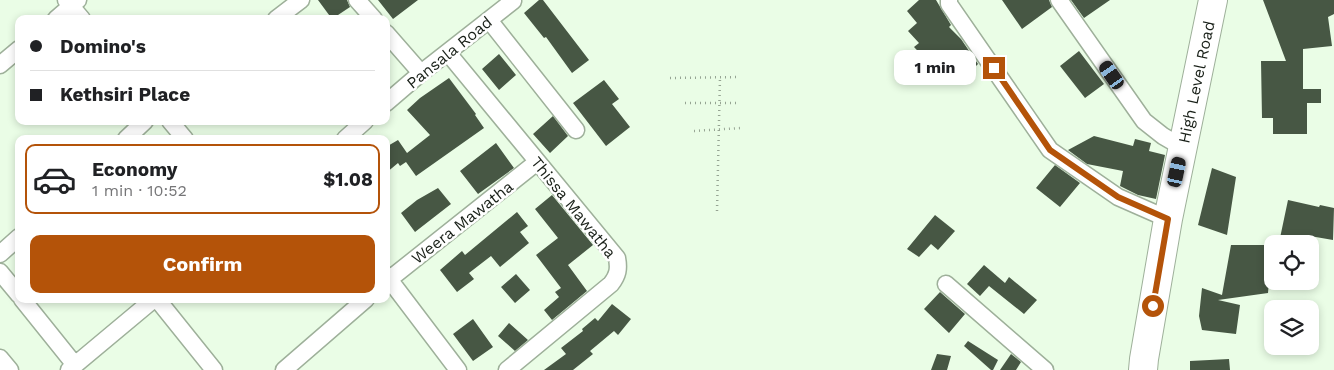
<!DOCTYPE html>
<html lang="en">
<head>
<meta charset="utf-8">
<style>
	:root { --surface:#fff; --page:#f6f6f6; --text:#202124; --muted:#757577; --line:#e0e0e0; --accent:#b45309 }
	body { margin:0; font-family:"Work Sans",sans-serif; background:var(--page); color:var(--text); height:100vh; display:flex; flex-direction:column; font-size:19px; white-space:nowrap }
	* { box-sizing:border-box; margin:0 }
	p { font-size:16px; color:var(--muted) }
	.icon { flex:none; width:28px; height:28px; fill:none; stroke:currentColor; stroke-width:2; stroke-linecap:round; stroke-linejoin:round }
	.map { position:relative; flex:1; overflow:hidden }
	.drawer { position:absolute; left:15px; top:135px; width:375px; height:168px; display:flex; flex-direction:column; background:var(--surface); border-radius:10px; box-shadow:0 2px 8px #0003 }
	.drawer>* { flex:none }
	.top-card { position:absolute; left:15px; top:15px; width:375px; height:110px; border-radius:10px; box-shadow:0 2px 8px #0003; display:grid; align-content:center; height:110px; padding:0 15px; background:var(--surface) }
	.buttons { position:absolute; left:1264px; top:235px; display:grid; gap:10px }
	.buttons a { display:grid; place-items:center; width:55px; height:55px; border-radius:10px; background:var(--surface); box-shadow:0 2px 8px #0003; font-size:25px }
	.end { position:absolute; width:22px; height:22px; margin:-11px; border:6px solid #b45309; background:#fff; box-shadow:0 0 0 2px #fff }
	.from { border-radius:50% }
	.bubble { position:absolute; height:35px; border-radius:10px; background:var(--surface); box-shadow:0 2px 8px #0003; font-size:16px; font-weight:700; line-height:35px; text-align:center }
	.car { position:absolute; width:15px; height:30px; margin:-15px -8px; border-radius:6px; box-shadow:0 0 4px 1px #0007; background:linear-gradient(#222 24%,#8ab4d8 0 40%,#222 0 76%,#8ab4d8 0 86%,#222 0) }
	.top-card b { display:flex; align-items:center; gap:18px; height:48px; font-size:19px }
	.top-card b+b { border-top:1px solid var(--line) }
	.top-card i { width:12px; height:12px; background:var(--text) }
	ul { padding:9px 0 0; list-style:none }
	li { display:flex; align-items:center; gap:15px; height:70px; margin:0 10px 8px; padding:0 5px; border:2px solid var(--line); border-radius:10px }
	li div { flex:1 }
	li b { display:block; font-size:19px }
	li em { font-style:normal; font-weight:700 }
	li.selected { border-color:var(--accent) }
	li>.icon { width:45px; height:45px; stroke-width:1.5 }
	.primary-button { display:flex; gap:10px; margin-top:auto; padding:10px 15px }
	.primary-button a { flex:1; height:58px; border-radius:10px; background:var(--accent); color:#fff; font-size:20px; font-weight:700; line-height:58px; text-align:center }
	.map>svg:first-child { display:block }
	.building { fill:#475744 }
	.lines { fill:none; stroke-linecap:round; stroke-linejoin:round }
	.street-casing { stroke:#9eb09a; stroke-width:19 }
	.highway-casing { stroke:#9eb09a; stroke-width:30 }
	.path { stroke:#96a493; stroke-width:2.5; stroke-dasharray:1 4; stroke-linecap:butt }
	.street { stroke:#fff; stroke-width:16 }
	.highway { stroke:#fff; stroke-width:28 }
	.route { stroke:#b45309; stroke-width:6 }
	.labels { text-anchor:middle; stroke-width:5; stroke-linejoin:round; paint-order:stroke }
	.street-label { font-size:16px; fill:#192018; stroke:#fff }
</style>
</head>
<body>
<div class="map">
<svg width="1334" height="370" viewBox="0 0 1334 370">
	<rect width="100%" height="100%" fill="#eafde6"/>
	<path class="building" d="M318 0H347L350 7 332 19Z
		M378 0H418L393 19Z
		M539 0H543L589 60 572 73 546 37 544 38 524 13Z
		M919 0H936L951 25 949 27 961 39 978 64 960 82 953 75 944 84 929 70 933 67 914 47 919 43 908 31 917 23 907 11Z
		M1002 0H1049L1052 7 1022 29Z
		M1071 0H1110L1084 18Z
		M1263 0H1334V14L1328 17 1332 46 1303 49V89H1321V103H1307V134H1273V118H1262L1261 61H1286Z
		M1079 51 1104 84 1085 98 1060 66Z
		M499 54 516 75 499 90 482 69Z
		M449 78 476 114 475 115 484 128 416 176 406 162 400 166 398 163 386 173V147L398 140 407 153 430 135 407 110 420 98Z
		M604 80 619 99 612 104 630 127 606 146 573 103Z
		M553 116 568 136 550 153 533 134Z
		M1094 136 1133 146 1135 139 1151 143 1149 151 1165 155 1156 199 1138 195 1120 186 1123 171 1087 164 1068 150Z
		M496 143 514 168 478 194 460 171Z
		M1055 165 1080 183 1060 207 1036 188Z
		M1212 168 1236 177 1227 235 1198 225Z
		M438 188 451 204 415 232 401 213 417 200Z
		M552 195 593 245 568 265 587 291 552 320 544 310 559 297 555 292 561 288 536 255 558 238 535 209Z
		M1288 200 1319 207 1320 205 1334 208 1333 240 1310 236 1308 244 1280 238Z
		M517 212 528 226 520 232 529 243 500 267 491 256 469 273 474 279 457 292 440 270 462 251 465 255Z
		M935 215 955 231 938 250 931 244 919 257 907 249Z
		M1231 245H1272L1268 293 1218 300 1240 305 1236 334 1202 330 1199 316 1202 288 1222 295Z
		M984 265 1005 283 1009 277 1037 300 1024 314 989 286 980 296 967 284Z
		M516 274 530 290 515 303 501 287Z
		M940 292 965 314 949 333 924 309Z
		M612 304 631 319 618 335 614 331 590 351 593 354 573 370H544L566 354 561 348 583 331 582 329 595 318 598 321Z
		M473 319 493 347 473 361 453 334Z
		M509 323 528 340 515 351 498 336Z
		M968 341 998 360 993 370H991L964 346Z
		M937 354 951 356 947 370H931Z
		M1011 354 1021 362 1016 370H1000Z
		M1229 359 1230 370H1190V361Z"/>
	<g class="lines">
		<defs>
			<path id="street" d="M66 0 82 19
				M357 0 374 19
				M949 0V4L1050 150 1118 197 1168 219
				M1059 0 1144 121 1163 136 1182 147
				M56 19 78 0
				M276 19 301 0
				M489 20 576 130
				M386 33 421 73
				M448 53 617 258C619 269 618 275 611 284L507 370
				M0 65 19 49
				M386 103 421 73 513 1
				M170 121 185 139
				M126 139 145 121
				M345 139 365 121
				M0 254 19 237
				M0 272 19 295
				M386 275 458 370
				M386 282 537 162
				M946 284 1045 370
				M22 299 75 365
				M157 299 214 370
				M0 358 10 370
				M69 370 154 299
				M284 370 366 299"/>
			<path id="highway" d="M1143 370 1144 359 1168 219 1213 0"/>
		</defs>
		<use href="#street" class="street-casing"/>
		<use href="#highway" class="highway-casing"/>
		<path class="path" d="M670 78 740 77
			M685 103H739
			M694 131 741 128
			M717 211 720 77"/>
		<use href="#street" class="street"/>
		<use href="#highway" class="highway"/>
	</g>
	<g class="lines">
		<path class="route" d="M994 68 1050 150 1118 197 1168 219 1153 306"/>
	</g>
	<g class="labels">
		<g class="street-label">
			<text transform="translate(449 52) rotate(-39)" y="6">Pansala Road</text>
			<text transform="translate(1196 82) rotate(-78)" y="6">High Level Road</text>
			<text transform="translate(574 207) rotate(51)" y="6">Thissa Mawatha</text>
			<text transform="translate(462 222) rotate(-38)" y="6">Weera Mawatha</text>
		</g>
	</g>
</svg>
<div class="buttons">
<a><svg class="icon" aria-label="locate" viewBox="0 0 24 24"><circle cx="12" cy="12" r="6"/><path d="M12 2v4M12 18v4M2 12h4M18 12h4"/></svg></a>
<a><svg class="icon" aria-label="layers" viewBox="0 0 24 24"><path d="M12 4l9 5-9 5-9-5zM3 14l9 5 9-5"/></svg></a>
</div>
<i class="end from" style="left:1153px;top:306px"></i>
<i class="end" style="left:994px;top:68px"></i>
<div class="bubble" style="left:894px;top:50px;width:82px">1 min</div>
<i class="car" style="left:1112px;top:75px;rotate:325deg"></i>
<i class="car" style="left:1177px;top:172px;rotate:12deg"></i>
<div class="top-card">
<b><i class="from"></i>Domino's</b>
<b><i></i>Kethsiri Place</b>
</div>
<section class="drawer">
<ul>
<li class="selected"><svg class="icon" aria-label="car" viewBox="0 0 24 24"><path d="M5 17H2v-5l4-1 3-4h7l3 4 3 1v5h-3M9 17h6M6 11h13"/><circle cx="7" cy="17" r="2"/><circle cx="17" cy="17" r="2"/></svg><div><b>Economy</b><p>1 min · 10:52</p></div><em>$1.08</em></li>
</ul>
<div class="primary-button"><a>Confirm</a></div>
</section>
</div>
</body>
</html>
